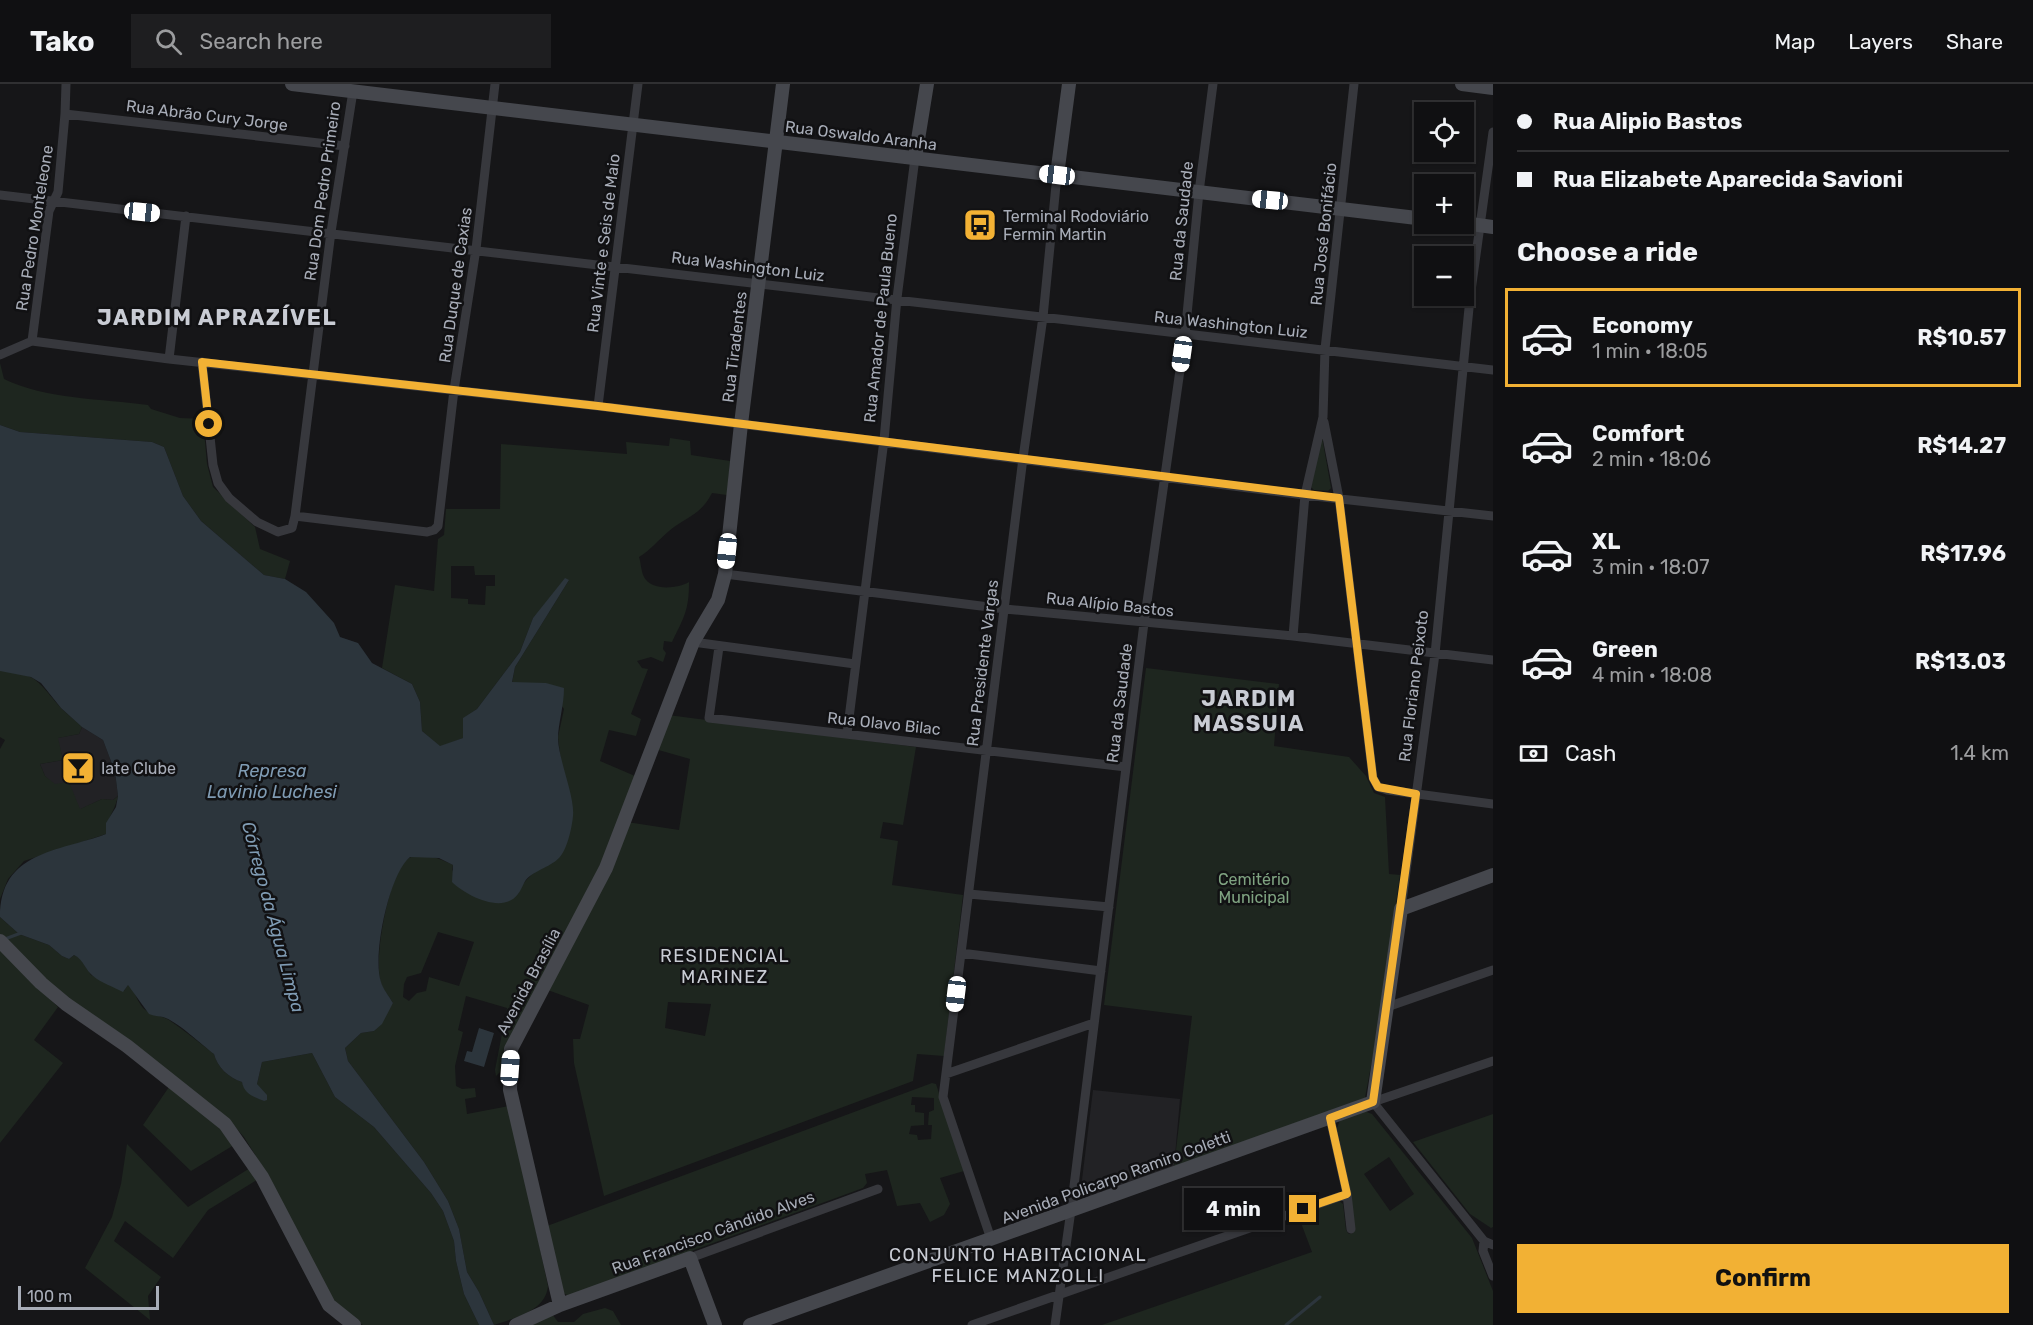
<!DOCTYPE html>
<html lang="en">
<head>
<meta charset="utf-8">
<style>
	:root { --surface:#101012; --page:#1e1e20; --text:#f1f3f6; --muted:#9c9d9f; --line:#303032; --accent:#f2b134 }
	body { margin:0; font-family:Rubik,sans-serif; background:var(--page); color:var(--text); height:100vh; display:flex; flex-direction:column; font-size:22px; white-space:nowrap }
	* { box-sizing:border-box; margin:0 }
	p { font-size:20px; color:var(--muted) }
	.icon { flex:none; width:33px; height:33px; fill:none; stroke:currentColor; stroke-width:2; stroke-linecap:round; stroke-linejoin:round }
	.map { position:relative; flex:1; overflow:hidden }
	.drawer { display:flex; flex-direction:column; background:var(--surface); width:540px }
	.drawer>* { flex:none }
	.top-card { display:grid; align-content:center; height:132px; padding:0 24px; background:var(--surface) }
	.fabs { position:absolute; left:1414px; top:18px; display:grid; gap:12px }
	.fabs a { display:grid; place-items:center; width:60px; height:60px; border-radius:0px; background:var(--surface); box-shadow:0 2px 4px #0004,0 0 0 2px var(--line); font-size:30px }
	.scale { position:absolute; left:18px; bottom:15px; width:141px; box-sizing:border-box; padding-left:6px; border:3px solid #a8adb8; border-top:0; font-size:16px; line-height:21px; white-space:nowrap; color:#a8adb8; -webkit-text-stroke:4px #111113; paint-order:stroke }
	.end { position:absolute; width:27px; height:27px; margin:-14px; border:8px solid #f2b134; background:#111; box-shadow:0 0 0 3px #111 }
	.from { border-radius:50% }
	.bubble { position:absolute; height:42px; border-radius:0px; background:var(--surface); box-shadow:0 2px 4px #0004,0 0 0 2px var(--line); font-size:20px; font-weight:700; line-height:42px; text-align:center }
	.car { position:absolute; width:18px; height:36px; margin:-18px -9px; border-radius:8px; box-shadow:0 0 4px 2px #0007; background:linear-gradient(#fff 24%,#345 0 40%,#fff 0 76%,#345 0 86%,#fff 0) }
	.top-card b { display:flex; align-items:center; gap:21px; height:57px; font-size:22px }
	.top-card b+b { border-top:2px solid var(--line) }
	.top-card i { width:15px; height:15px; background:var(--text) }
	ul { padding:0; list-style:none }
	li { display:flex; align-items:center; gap:18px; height:99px; margin:0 12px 9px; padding:0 12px; border:3px solid transparent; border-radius:0px }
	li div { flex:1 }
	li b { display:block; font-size:22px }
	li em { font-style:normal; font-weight:700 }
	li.current { border-color:var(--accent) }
	li>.icon { width:54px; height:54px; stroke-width:1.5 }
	h2 { padding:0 24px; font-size:27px; line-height:72px }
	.pay { display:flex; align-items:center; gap:15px; height:66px; padding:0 24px; font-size:22px }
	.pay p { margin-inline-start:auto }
	.button { display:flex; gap:12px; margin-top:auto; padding:12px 24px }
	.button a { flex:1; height:69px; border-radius:0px; background:var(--accent); color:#111; font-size:24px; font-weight:700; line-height:69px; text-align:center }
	header { display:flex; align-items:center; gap:36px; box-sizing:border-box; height:84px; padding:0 30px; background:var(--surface); border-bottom:2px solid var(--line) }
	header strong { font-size:28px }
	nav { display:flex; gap:33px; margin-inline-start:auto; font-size:21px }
	.search { width:420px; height:54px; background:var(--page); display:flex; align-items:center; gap:15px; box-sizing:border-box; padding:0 21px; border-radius:0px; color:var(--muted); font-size:22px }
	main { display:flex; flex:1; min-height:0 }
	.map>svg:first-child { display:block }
	.built { fill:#222225 }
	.green { fill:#1e261f; fill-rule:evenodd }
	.water { fill:#2c353c }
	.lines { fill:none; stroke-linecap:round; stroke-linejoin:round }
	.stream { stroke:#2c353c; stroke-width:3 }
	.street { stroke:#37383d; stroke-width:9 }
	.secondary { stroke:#45474d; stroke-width:14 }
	.route { stroke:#f2b134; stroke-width:8 }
	.labels { text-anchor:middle; stroke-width:5; stroke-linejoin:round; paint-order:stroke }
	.street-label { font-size:16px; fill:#a8adb8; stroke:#111113 }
	.poi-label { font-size:16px; fill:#a8adb8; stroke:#111113; text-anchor:start }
	.park-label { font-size:16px; fill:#7fa381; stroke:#111113 }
	.water-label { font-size:18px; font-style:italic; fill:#7f9bb3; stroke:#111113 }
	.neighbourhood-label { font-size:18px; letter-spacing:1.5px; fill:#c9ccd4; stroke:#111113 }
	.district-label { font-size:22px; font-weight:bold; letter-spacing:1.5px; fill:#c9ccd4; stroke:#111113 }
</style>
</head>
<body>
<header>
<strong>Tako</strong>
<div class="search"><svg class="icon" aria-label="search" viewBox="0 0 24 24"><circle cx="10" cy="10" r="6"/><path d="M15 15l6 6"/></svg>Search here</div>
<nav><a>Map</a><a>Layers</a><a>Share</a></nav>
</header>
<main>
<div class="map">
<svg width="1493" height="1241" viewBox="0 0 1493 1241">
	<rect width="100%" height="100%" fill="#161618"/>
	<path class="built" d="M82 643 103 656 115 688 118 712 113 716 102 715 79 726 45 692 40 680 63 676 57 654 79 650Z
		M1093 1006 1180 1015 1174 1083 1090 1113 1084 1112 1081 1104Z"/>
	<path class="green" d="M0 279 4 295C44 315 104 315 148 321L151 325 180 334 203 335 207 380 213 403 255 443 260 465 290 477 285 495 264 491 201 437 183 412 164 363 152 358 20 348 0 341Z
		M1322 353 1331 404 1328 407 1314 406 1311 403Z
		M670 354 690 357 691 371 730 377 727 411 712 409C700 432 687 432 669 447 658 456 651 466 639 473 641 479 641 487 644 493 651 507 677 505 689 498 689 527 684 533 672 558L664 557 663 565 666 569 663 578 651 573 637 577 642 584 648 585 631 630 641 635 636 652 609 646 600 677 635 692 602 782 505 986 501 987 496 992 495 986 507 924 466 912 458 946 463 948 455 982 456 1002 462 1005 475 1004 476 1013 465 1015 467 1030 509 1022 548 1202C546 1227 514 1234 494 1241L479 1208 467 1188 459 1145 448 1117 424 1078 348 977 345 964 361 949 374 947 393 919C389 912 383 906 381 899 373 878 389 785 409 774 422 767 441 775 453 781L452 786C480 820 475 818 518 810 525 792 541 783 558 775L561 678 558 653 564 625 546 599H512L515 583 569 496 533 534 520 568 477 625 464 634 463 654 440 663 422 647 420 618 412 600 382 584 395 501 434 507 438 455 444 451 446 425H500L501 360 627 370 626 358 669 362ZM451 482H474L475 491H495V502H486L485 521 468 520V515L451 514ZM438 848 474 858 459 902 429 893 426 907 417 909 409 917 403 913 404 900 407 893 421 889Z
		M1146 584 1279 600 1274 662 1349 673 1366 692 1374 709 1385 713 1389 790 1400 791 1381 927 1365 1014 1174 1083 1192 932 1104 921Z
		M0 587C37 587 40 601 61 624 68 631 75 636 82 643L79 650 58 654 63 676 40 680 45 692 55 700 69 698 80 725 102 715 113 716 118 712C115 727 106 735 106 750L24 777 8 795 0 815V665L5 656 0 653Z
		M668 631 916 663 903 741 883 738 880 754 898 757 892 801 963 811 944 972 917 970 913 997 604 1112 574 979 573 955H580L589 921 545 905 627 738 679 746 690 675 655 665ZM668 918 711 920 705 952 665 944Z
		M0 826V833L19 850 49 861 62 872 69 875 74 871 80 874 91 891 124 907 128 900C135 907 137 917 143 924 151 932 161 931 169 936 185 947 199 958 214 970 217 983 229 994 242 998 248 1010 253 1012 264 1017L257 1000 262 978 312 969 335 1013 374 1043 431 1109 443 1127 454 1157 456 1177 464 1210 479 1241H363L356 1237 334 1218 267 1090 244 1053 228 1035 71 917 45 895 0 850Z
		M0 866 58 923 34 956 63 979 0 1059Z
		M932 999 936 1000 964 1087 940 1094 950 1120 944 1131 930 1138 920 1119 897 1122 887 1086 865 1090 867 1099 863 1104 569 1212 563 1209 547 1142ZM912 1013 934 1014V1026L929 1028 928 1041H932L931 1055 918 1056 917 1051 909 1050 911 1042 924 1041V1029L915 1028V1021H911Z
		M169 1003 220 1042 234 1061 191 1087 143 1041Z
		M1364 1027 1372 1030 1472 1154 1493 1207V1241H1102L1312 1168 1298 1131 1338 1116 1343 1120 1346 1146 1349 1150 1353 1149 1350 1109 1337 1044 1340 1036ZM1389 1073 1414 1110 1390 1127 1364 1090Z
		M1493 1030V1143L1491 1144 1470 1130 1413 1058Z
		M127 1060 188 1123 250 1084 257 1096 208 1126 173 1174 125 1137 114 1157 161 1193 148 1212 150 1236 85 1184 112 1133 121 1100Z
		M605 1224 613 1227 621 1241H529L552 1230 558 1238H574L583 1230Z"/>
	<path class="water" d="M0 341 20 348 152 358 164 363 183 412 201 437 264 491 285 495 306 508 334 539 340 553 358 559 372 579 412 600 420 618 422 647 440 662 463 654V634L477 625 520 568 533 534 565 494 569 496 515 583 512 598 546 599 564 604C564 622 558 640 558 655 559 677 575 713 573 732 572 743 567 767 558 775 552 781 538 786 530 792 523 797 523 804 518 810 503 831 465 811 452 798L453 781 439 774 410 773C389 790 372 872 381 898 383 905 389 912 393 919L382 940 374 947 361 949 345 964 348 977 424 1078 448 1117 459 1145 467 1188 479 1208 494 1241H479L464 1210 456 1177 454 1157 443 1127 431 1109 374 1043 335 1013 312 969 262 978 257 1000 267 1011V1016L264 1017C254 1013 244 1010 242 998 229 994 217 983 214 970 202 961 177 937 163 933 159 932 154 932 149 930L128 901 123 908C114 903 101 899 93 892 85 886 84 876 74 871L69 875 62 872 49 861 19 850 0 833C0 767 58 768 106 750V739L116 723 118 712 115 688 103 656 82 643 61 624 41 599 31 593 0 587Z
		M479 944 494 949 484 983 464 977 467 967 472 968Z"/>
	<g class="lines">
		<path class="stream" d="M5 855 21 849
			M1286 1241 1320 1213"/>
		<path class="street" d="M65 30 345 62
			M0 111 1493 286
			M32 257 169 275 598 322 1305 411 1493 432
			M32 257 49 127 58 108 65 30 66 0
			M0 271 32 257
			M169 275 186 132
			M202 278 213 381 218 399 229 414 257 438 278 448 292 444 295 432 331 148 353 7
			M598 322 638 0
			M1324 338 1339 414 1373 694 1378 703 1387 706 1493 720
			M295 432 427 448 434 446 438 442 454 306 476 165 495 0
			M725 490 1005 525 1293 552 1493 576
			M1293 552 1305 411 1323 333 1325 265 1354 0
			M693 558 855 580
			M719 563 709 634 1126 683
			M847 650 884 356 897 214 915 74
			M969 810 1109 823
			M1401 825 1435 570 1470 214 1493 48
			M961 869 1101 887
			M1387 923 1493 886
			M1493 977 1373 1018 1484 1157 1493 1161
			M946 990 1094 939
			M1330 1034 1347 1110 1351 1145
			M991 1155 943 1013 1023 374 1043 233 1057 91
			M1484 1157 1483 1167 1493 1192
			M690 1174 878 1105
			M972 1241 1347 1110
			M1055 1241 1071 1126 1144 539 1185 251 1199 108 1213 0"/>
		<path class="secondary" d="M292 0 1425 135
			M1462 0 1493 4
			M915 74 927 0
			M1057 91 1069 0
			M1464 139 1493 143
			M0 857 41 899 66 920 127 962 225 1040 262 1093 329 1221 354 1241
			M560 1221 510 1006 511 965 606 784 693 558 718 516 725 490 741 340 783 0
			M516 1241 560 1221 690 1174 715 1241
			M750 1241 1373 1018 1401 825 1493 791"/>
	</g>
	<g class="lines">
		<path class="route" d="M209 340 202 278 598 322 1339 414 1373 694 1378 703 1416 710 1373 1018 1330 1034 1347 1110 1303 1125"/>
	</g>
	<defs>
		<symbol id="bus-square" viewBox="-11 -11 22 22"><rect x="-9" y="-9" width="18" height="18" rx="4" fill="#f2b134" stroke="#111113"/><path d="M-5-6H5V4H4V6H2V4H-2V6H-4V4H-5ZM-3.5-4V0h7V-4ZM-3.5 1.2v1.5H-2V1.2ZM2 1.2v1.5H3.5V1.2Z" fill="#111"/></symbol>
		<symbol id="bar-square" viewBox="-11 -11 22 22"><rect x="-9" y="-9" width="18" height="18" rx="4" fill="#f2b134" stroke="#111113"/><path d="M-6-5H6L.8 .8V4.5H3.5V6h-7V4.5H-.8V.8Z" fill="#111"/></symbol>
	</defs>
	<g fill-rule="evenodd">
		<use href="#bus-square" x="961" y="122" width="38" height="38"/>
		<use href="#bar-square" x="59" y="665" width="38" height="38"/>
	</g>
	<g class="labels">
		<g class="street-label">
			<text transform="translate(207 31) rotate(7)" y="6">Rua Abrão Cury Jorge</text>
			<text transform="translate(861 51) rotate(7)" y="6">Rua Oswaldo Aranha</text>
			<text transform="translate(322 107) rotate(-82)" y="6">Rua Dom Pedro Primeiro</text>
			<text transform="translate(1181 137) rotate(-84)" y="6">Rua da Saudade</text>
			<text transform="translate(34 144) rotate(-81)" y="6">Rua Pedro Monteleone</text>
			<text transform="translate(1323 150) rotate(-84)" y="6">Rua José Bonifácio</text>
			<text transform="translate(603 159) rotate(-83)" y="6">Rua Vinte e Seis de Maio</text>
			<text transform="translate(748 182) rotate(7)" y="6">Rua Washington Luiz</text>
			<text transform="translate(455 201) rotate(-82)" y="6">Rua Duque de Caxias</text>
			<text transform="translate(880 234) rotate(-84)" y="6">Rua Amador de Paula Bueno</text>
			<text transform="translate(1231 240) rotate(6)" y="6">Rua Washington Luiz</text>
			<text transform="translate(734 263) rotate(-83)" y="6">Rua Tiradentes</text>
			<text transform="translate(1110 520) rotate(6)" y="6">Rua Alípio Bastos</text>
			<text transform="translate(982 579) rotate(-83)" y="6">Rua Presidente Vargas</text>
			<text transform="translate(1413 602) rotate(-83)" y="6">Rua Floriano Peixoto</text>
			<text transform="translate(1119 619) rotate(-83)" y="6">Rua da Saudade</text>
			<text transform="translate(884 639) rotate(6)" y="6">Rua Olavo Bilac</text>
			<text transform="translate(528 897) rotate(-62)" y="6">Avenida Brasília</text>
			<text transform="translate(1116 1093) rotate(-20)" y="6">Avenida Policarpo Ramiro Coletti</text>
			<text transform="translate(713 1148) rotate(-20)" y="6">Rua Francisco Cândido Alves</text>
		</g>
		<g class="poi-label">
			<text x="1003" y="138">Terminal Rodoviário<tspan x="1003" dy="18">Fermin Martin</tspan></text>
			<text x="101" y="690">Iate Clube</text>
		</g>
		<g class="park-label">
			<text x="1254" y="801">Cemitério<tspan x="1254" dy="18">Municipal</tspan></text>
		</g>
		<g class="water-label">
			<text x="272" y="693">Represa<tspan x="272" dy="21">Lavinio Luchesi</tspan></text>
			<text transform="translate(273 833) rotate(75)" y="6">Córrego da Água Limpa</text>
		</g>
		<g class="neighbourhood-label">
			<text x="725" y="878">RESIDENCIAL<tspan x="725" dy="21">MARINEZ</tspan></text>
			<text x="1018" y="1177">CONJUNTO HABITACIONAL<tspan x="1018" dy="21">FELICE MANZOLLI</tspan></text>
		</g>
		<g class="district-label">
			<text x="217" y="241">JARDIM APRAZÍVEL</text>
			<text x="1249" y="622">JARDIM<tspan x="1249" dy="25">MASSUIA</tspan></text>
		</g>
	</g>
</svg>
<div class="fabs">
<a><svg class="icon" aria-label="locate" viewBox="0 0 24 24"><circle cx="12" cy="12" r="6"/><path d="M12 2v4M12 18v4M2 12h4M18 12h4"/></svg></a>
<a>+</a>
<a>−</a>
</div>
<div class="scale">100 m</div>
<i class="end from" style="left:209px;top:340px"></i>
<i class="end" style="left:1303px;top:1125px"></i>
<div class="bubble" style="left:1184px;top:1104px;width:99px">4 min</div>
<i class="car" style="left:1057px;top:91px;rotate:277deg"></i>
<i class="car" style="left:1270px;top:116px;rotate:276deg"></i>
<i class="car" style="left:142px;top:128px;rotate:96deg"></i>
<i class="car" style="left:1182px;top:270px;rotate:188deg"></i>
<i class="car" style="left:727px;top:467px;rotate:186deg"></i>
<i class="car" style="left:956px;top:910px;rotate:187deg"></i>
<i class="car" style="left:510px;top:984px;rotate:4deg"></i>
</div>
<section class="drawer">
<div class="top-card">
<b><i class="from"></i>Rua Alipio Bastos</b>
<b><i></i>Rua Elizabete Aparecida Savioni</b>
</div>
<h2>Choose a ride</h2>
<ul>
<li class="current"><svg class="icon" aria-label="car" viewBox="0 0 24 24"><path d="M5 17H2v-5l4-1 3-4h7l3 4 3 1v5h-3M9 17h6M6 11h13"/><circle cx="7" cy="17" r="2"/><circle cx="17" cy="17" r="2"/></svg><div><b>Economy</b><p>1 min · 18:05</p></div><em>R$10.57</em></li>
<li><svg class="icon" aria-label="car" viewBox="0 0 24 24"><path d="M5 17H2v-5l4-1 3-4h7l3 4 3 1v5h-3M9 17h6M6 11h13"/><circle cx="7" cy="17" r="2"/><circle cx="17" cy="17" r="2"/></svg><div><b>Comfort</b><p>2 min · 18:06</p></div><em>R$14.27</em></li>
<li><svg class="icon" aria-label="car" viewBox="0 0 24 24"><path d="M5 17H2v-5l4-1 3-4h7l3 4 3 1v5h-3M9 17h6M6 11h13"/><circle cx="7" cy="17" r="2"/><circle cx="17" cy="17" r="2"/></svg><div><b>XL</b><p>3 min · 18:07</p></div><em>R$17.96</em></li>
<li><svg class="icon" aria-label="car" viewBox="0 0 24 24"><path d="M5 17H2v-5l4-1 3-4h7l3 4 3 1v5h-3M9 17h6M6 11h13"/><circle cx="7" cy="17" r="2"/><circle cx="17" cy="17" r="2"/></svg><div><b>Green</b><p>4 min · 18:08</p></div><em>R$13.03</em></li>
</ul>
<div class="pay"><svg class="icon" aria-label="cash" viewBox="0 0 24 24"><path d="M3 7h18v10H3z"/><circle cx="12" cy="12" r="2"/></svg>Cash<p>1.4 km</p></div>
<div class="button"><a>Confirm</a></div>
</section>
</main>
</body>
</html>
